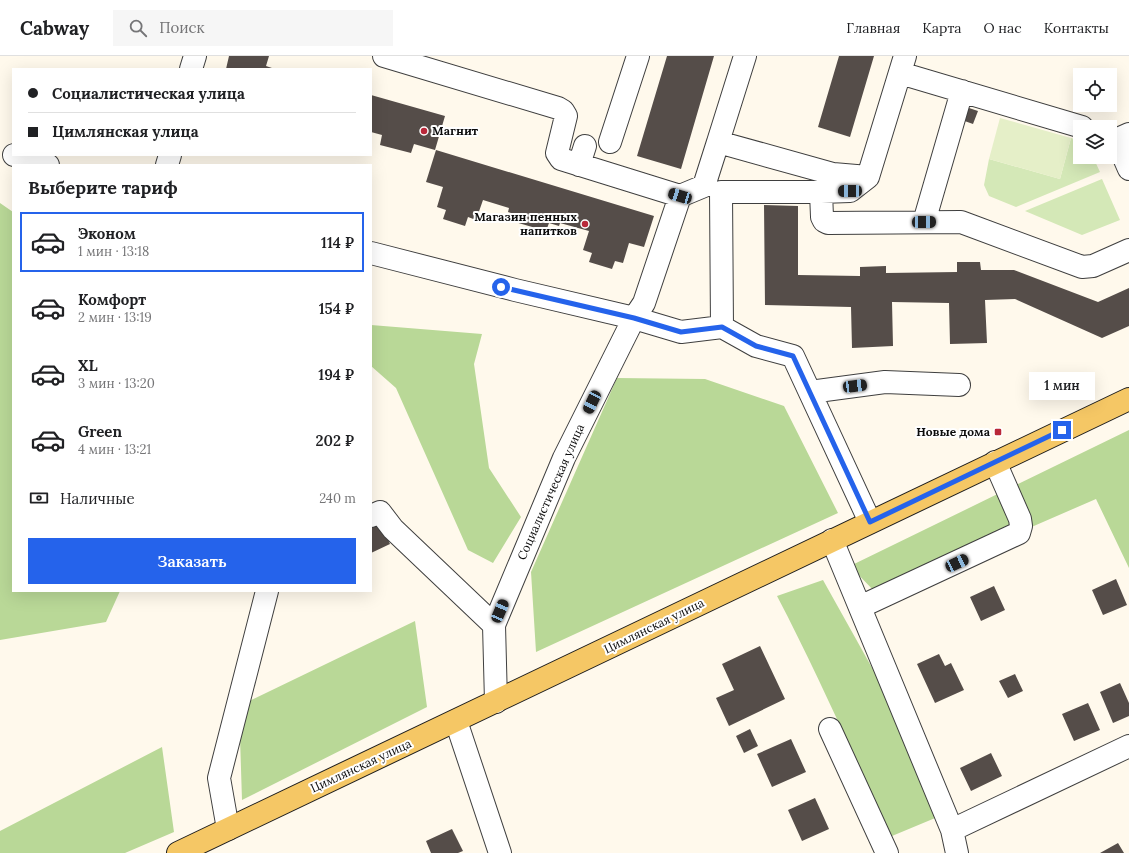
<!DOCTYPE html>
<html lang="ru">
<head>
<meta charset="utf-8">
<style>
	:root { --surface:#fff; --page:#f6f6f6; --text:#202124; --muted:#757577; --line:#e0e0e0; --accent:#2563eb }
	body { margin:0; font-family:Lora,serif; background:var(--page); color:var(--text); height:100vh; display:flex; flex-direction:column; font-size:15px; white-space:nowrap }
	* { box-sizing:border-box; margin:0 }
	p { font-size:13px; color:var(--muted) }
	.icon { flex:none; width:22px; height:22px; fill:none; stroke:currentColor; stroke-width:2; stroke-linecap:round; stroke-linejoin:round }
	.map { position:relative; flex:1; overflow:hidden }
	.details { position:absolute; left:12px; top:108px; width:360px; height:428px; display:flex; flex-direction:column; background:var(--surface); border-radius:0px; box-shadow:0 4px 16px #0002 }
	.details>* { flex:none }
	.banner { position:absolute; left:12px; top:12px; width:360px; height:88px; border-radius:0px; box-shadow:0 4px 16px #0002; display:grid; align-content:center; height:88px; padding:0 16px; background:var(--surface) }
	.buttons { position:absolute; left:1073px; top:12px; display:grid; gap:8px }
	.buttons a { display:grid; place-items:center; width:44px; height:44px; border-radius:0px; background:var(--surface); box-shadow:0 4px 16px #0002; font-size:20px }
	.end { position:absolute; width:18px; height:18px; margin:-9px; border:5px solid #2563eb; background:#fff; box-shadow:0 0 0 2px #fff }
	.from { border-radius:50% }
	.bubble { position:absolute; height:28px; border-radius:0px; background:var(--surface); box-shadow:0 4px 16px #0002; font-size:13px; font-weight:600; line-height:28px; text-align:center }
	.car { position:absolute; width:12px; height:24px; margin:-12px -6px; border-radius:5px; box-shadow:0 0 3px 1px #0007; background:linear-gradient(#222 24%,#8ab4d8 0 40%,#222 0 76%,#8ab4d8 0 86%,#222 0) }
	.banner b { display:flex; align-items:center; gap:14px; height:38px; font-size:15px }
	.banner b+b { border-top:1px solid var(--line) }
	.banner i { width:10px; height:10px; background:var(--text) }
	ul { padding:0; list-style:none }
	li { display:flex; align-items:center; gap:12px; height:60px; margin:0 8px 6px; padding:0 8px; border:2px solid transparent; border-radius:0px }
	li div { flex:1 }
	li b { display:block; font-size:15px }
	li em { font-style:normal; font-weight:600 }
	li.selected { border-color:var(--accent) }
	li>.icon { width:36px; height:36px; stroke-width:1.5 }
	h2 { padding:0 16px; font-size:18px; line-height:48px }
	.pay { display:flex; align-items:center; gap:10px; height:44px; padding:0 16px; font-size:15px }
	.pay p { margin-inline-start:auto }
	.button { display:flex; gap:8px; margin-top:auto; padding:8px 16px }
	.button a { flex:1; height:46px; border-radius:0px; background:var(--accent); color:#fff; font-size:16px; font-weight:600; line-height:46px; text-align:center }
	header { display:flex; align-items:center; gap:24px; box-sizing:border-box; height:56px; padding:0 20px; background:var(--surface); border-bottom:1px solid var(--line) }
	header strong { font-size:19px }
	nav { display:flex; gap:22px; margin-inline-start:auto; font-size:14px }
	.search { width:280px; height:36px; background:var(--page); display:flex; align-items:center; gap:10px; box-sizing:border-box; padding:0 14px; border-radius:0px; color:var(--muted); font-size:15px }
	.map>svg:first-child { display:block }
	.green { fill:#d4e8b7 }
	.forest { fill:#b9d897 }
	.pitch { fill:#e5efc8 }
	.building { fill:#554d49 }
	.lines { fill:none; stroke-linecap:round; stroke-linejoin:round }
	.minor-casing { stroke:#3f3f3f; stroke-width:24 }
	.major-casing { stroke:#1d1d1d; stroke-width:24 }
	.minor { stroke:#fff; stroke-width:22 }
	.major { stroke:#f5c765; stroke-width:22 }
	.route { stroke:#2563eb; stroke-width:5 }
	.poi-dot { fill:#b9283a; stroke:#fff; stroke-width:1.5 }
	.labels { text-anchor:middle; stroke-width:4; stroke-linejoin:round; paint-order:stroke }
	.poi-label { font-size:12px; font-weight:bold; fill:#0c0c0c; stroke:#fff; text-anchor:end }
	.street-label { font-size:12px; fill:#0c0c0c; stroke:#fff }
</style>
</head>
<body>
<header>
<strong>Cabway</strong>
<div class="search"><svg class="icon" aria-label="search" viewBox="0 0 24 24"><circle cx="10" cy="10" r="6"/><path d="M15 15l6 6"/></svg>Поиск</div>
<nav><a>Главная</a><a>Карта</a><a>О нас</a><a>Контакты</a></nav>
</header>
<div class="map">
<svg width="1129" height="797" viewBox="0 0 1129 797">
	<rect width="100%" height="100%" fill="#fff9ec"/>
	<path class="green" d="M1071 82 1080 85V101H1093L1100 116 1016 151 989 140 984 129 989 103 1060 123Z
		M1102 123 1120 164 1082 179 1025 155Z"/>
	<path class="forest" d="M0 147 13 156V535H120L106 566 0 584Z
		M371 269 482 278 474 308 489 412 521 461 493 507 468 494 396 332 371 310Z
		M617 322 705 323 784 350 838 457 536 596 531 516Z
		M1129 374V512L1096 443 877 538 850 510Z
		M823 524 952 755 892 780C853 700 818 618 777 540Z
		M415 565 427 651 242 744 239 650Z
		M162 691 174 776 125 797H0V775Z"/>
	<path class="pitch" d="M1000 62 1071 82 1060 123 989 103Z"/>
	<path class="building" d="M229 0H269L266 10 275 13H226Z
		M667 0H714L681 113 637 100Z
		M839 0H874L850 81 818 71Z
		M371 39 445 60 435 94 414 88 411 97 380 89 382 79 371 76Z
		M963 50 978 55 973 68 959 63Z
		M436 94 654 160 644 191 629 187 623 207 615 205 612 213 589 206 592 197 583 194 589 175 560 167 559 170 549 167 546 175 515 166 517 159 508 156 509 152 483 144 476 164 468 161 465 170 443 163 446 154 437 151 443 131 426 126Z
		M764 149 798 150V219L860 220V211L886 210V217L957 216V206H980L981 214H1014L1098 246 1129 232V270L1102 282 1015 243 985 244 987 287 950 288 949 247 892 246 893 290 852 292 851 251 765 249Z
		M379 463 390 488 371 497V466Z
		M1116 523 1127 549 1103 559 1092 534Z
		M994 530 1005 554 981 565 970 541Z
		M760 590 785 643 729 670 716 642 734 634 722 608Z
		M939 598 945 610 951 607 964 634 935 647 917 608Z
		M1015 618 1023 635 1008 642 999 625Z
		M1120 627 1129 647V660L1113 667 1100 636Z
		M1088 647 1100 674 1074 685 1062 658Z
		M750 673 758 690 744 697 736 680Z
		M791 683 806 716 772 731 757 698Z
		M991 697 1002 720 971 735 960 712Z
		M815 742 829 773 802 785 788 754Z
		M452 773 463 795 458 797H431L426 785Z
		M1118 787 1124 797H1100Z"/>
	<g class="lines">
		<defs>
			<path id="minor" d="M384 0 558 52 563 55 566 60 557 97 561 103 680 140
				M191 13 195 0
				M900 17 1082 71
				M1129 78 1120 82 1122 97 1129 113
				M610 86 638 0
				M718 86 745 0
				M14 99 48 109
				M167 109 170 99
				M579 109 585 90
				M821 136 850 135 868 121
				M924 166 962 35
				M371 197 515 234 634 262 681 276 722 271
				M810 336 885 326 959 329
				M371 460 380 456 393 473 494 569
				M870 466 793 300 756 290 722 271 721 136H821L822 161 824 165 828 167 961 166 1082 211 1093 210 1129 194
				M832 484 952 774 957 797
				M860 551 1019 477 1021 470 1020 463 995 406
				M496 646 494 569 564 402 634 262 644 247 680 140 704 130 718 86 833 118 868 121 905 0
				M456 665 500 797
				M830 673 887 797
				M228 773 219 722 267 535
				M952 774 1129 690"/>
			<path id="major" d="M178 797 1129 343"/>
		</defs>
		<use href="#minor" class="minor-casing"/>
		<use href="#major" class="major-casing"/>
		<use href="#minor" class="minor"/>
		<use href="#major" class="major"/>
	</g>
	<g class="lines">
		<path class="route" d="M501 231 634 262 681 276 722 271 756 290 793 300 870 466 1062 374"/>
	</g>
	<g class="poi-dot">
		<circle cx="424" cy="75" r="4"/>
		<circle cx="585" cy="168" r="4"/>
		<rect x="994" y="372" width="8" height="8" rx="2"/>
	</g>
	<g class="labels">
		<g class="poi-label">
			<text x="432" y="79" text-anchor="start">Магнит</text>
			<text x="577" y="165">Магазин пенных<tspan x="577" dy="14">напитков</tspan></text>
			<text x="990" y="380">Новые дома</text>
		</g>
		<g class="street-label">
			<text transform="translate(551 436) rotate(-66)" y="4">Социалистическая улица</text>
			<text transform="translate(654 570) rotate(-26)" y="4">Цимлянская улица</text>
			<text transform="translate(361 710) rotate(-25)" y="4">Цимлянская улица</text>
		</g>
	</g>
</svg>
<div class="buttons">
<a><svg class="icon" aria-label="locate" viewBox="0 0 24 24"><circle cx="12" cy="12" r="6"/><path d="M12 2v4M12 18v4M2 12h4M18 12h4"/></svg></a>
<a><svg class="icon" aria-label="layers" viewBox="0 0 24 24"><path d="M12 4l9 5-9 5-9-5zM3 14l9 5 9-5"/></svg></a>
</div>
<i class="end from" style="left:501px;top:231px"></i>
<i class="end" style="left:1062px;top:374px"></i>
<div class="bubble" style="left:1029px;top:316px;width:66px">1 мин</div>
<i class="car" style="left:850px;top:135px;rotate:269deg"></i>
<i class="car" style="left:680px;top:140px;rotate:287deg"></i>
<i class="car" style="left:924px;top:166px;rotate:89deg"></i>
<i class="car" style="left:855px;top:330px;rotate:83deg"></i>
<i class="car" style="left:592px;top:346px;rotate:206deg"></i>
<i class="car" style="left:957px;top:507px;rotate:65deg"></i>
<i class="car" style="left:500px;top:555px;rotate:23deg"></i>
<div class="banner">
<b><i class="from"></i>Социалистическая улица</b>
<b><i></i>Цимлянская улица</b>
</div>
<section class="details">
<h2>Выберите тариф</h2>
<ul>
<li class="selected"><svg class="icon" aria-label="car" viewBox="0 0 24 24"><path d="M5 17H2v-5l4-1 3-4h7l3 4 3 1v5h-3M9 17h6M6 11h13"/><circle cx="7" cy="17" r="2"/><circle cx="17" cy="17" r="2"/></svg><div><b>Эконом</b><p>1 мин · 13:18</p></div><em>114 ₽</em></li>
<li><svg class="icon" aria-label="car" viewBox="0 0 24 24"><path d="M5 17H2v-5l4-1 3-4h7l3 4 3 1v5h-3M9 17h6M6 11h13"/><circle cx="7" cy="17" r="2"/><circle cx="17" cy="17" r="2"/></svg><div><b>Комфорт</b><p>2 мин · 13:19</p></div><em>154 ₽</em></li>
<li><svg class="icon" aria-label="car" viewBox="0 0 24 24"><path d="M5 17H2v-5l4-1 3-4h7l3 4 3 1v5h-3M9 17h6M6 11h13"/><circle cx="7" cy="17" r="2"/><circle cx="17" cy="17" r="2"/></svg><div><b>XL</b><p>3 мин · 13:20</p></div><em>194 ₽</em></li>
<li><svg class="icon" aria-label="car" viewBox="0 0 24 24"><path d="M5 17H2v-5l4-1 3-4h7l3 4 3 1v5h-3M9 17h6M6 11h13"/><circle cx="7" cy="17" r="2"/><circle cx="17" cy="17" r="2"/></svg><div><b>Green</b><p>4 мин · 13:21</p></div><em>202 ₽</em></li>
</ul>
<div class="pay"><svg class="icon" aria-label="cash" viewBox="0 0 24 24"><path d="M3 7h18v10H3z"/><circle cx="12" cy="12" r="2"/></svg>Наличные<p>240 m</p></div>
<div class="button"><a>Заказать</a></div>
</section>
</div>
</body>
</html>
